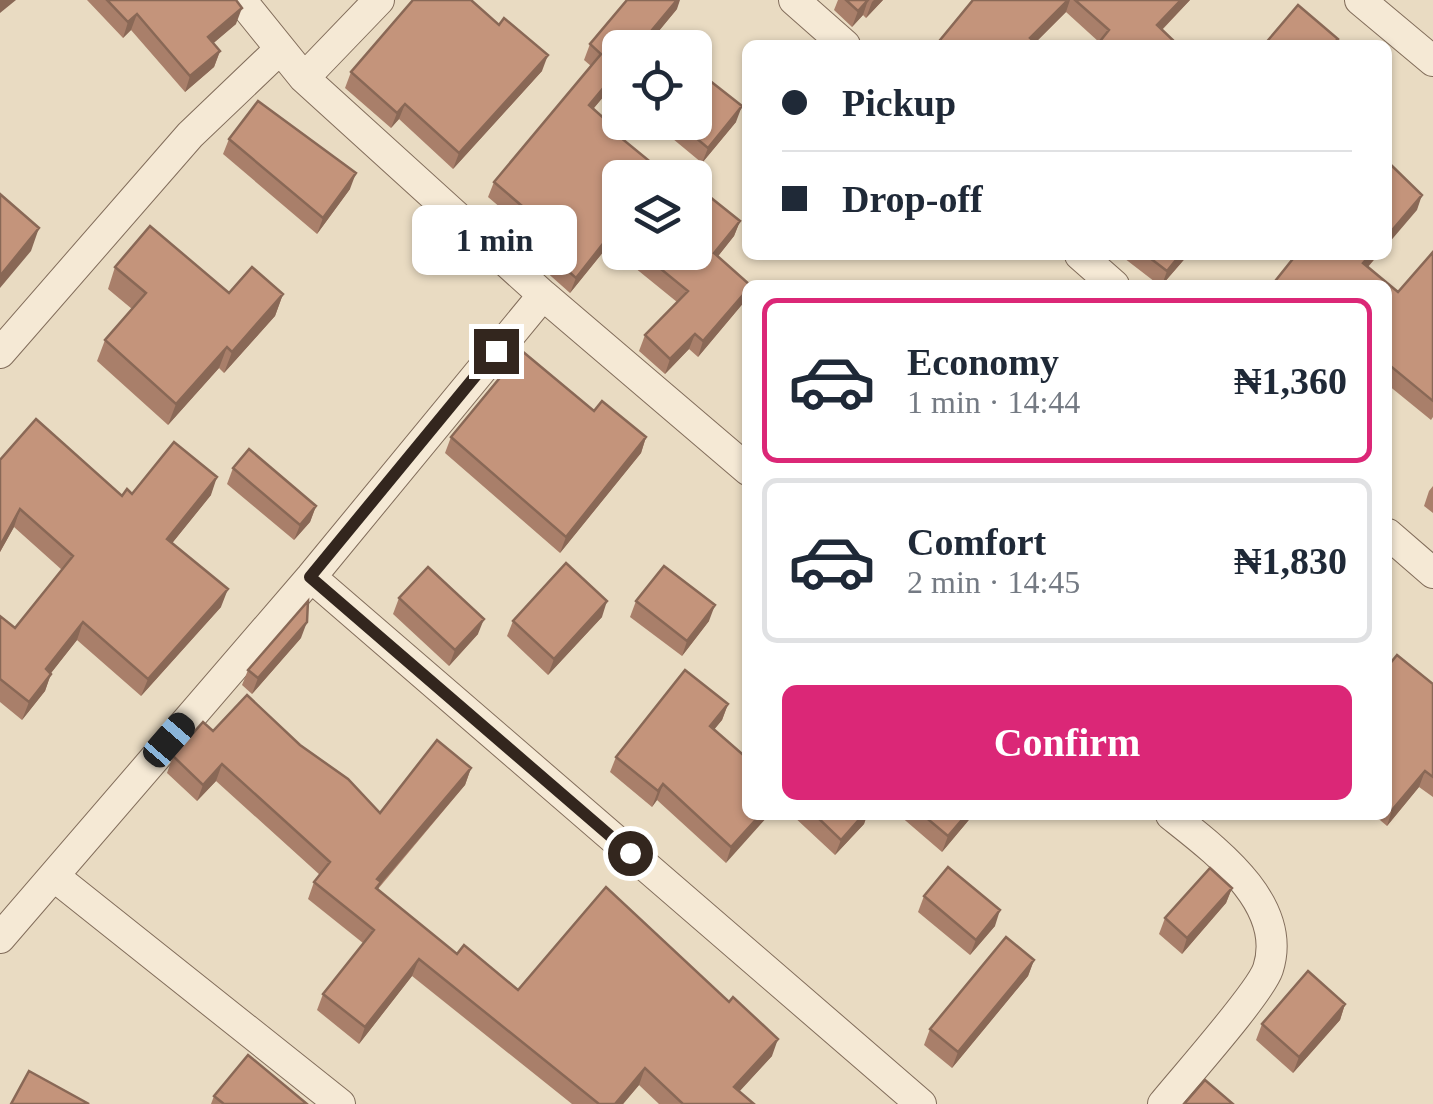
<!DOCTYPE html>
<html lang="en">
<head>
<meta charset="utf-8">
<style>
	:root { --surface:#fff; --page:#f6f6f7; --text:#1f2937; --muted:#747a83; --line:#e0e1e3; --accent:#db2777 }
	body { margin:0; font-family:Georgia,serif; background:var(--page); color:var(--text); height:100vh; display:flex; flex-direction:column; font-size:38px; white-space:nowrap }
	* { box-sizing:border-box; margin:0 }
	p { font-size:32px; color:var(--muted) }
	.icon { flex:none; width:55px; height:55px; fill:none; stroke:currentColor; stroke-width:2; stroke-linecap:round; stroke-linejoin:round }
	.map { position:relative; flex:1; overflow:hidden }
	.drawer { position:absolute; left:742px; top:280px; width:650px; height:540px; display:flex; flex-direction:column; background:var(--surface); border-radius:15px; box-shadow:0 2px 8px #0004 }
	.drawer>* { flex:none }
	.banner { position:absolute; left:742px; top:40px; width:650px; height:220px; border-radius:15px; box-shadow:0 2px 8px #0004; display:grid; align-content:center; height:220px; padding:0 40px; background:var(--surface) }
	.fabs { position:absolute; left:602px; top:30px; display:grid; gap:20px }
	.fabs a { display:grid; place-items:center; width:110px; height:110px; border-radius:15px; background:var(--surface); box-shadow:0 2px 8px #0004; font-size:50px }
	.end { position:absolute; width:45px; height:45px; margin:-22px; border:12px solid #33261e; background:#fff; box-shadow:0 0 0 5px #fff }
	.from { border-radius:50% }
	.bubble { position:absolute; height:70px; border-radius:15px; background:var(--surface); box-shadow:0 2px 8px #0004; font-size:32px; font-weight:700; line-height:70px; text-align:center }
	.car { position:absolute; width:30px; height:60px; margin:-30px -15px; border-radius:12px; box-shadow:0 0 8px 2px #0007; background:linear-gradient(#222 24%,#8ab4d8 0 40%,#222 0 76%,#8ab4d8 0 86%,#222 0) }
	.banner b { display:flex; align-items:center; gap:35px; height:95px; font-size:38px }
	.banner b+b { border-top:2px solid var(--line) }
	.banner i { width:25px; height:25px; background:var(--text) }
	ul { padding:18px 0 0; list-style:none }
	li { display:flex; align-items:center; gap:30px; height:165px; margin:0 20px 15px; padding:0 20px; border:5px solid var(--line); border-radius:15px }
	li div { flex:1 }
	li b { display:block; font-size:38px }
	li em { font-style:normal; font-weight:700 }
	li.on { border-color:var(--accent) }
	li>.icon { width:90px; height:90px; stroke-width:1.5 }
	.cta { display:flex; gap:20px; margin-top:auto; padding:20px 40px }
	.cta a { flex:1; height:115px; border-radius:15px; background:var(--accent); color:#fff; font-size:40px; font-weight:700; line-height:115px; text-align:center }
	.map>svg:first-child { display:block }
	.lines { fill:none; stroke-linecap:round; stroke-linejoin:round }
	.minor-casing { stroke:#826d5b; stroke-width:32 }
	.minor { stroke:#f5e9d5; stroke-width:30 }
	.wall { fill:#a97f6a }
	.shaded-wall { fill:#896856 }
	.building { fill:#c4947b; stroke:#896856; stroke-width:2.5 }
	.route { stroke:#33261e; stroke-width:12 }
</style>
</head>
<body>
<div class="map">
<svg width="1433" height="1104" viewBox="0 0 1433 1104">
	<rect width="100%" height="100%" fill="#e9dbc2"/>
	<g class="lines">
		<defs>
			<path id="minor" d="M241 0 304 78 543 295 748 470
				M794 0 845 45
				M1360 0 1433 61
				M304 78 379 0
				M1080 255 1114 285
				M0 353 190 135 279 50
				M1388 534 1433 573
				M311 577 921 1104
				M55 877 340 1104
				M0 938 311 577 543 295
				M1163 1104C1184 1078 1260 993 1268 969 1289 904 1215 850 1171 815"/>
		</defs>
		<use href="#minor" class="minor-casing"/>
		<use href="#minor" class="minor"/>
	</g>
	<path class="wall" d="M87 0H236V24L213 43 220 51 214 67 185 92 131 30 123 38Z
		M838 0H883L866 18 863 15 852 27 834 10Z
		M973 0H1190L1162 30 1099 42 1066 12 1035 43Z
		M677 9 593 109 607 121 606 125 620 178V252H695L740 221 734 236 718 256 748 285V294L745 301 698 357 689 349 665 374 639 351 645 335 677 302 608 246 570 293 526 254 534 236 488 197 494 182 591 66 584 60 590 44Z
		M542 71 453 169 399 119 391 128 345 88 351 72Z
		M663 122H736L702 163 661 129Z
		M229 139 350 189 317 234 223 154Z
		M1433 252V417L1431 420 1388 385V285L1296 255H1378L1368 267 1398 292Z
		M1120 255H1188L1162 285H1159Z
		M115 267 229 293 283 294 275 316 224 373 219 368 168 425 97 361 105 340 132 309 108 289Z
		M748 388V407L742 402Z
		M594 411 646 437 641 453 560 553 445 453 451 437Z
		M0 460 122 496 132 494 211 495 172 543 221 607 141 696 77 640 51 673 45 691 22 720 0 702V616L15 628 62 570 14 527 0 552Z
		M233 468 316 506 310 522 294 540 227 484Z
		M1433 486V513L1424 506 1429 491Z
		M399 598 478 634 449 666 393 614Z
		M636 601 709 621 682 656 630 617Z
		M602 617 548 675 507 636 513 621Z
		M301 638 252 694 242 685 248 670Z
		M1388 666 1433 684V797L1419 787 1387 826 1374 815H1388Z
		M728 704 722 720 714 729 748 815 726 863 657 800 652 807 610 772 616 757Z
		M213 731 300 745 380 813 471 768 465 785 378 889 457 954 518 990 772 1056 739 1091 754 1104H659L639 1085 623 1104H572L412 976 359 1044 317 1010 323 994 363 943 308 899 314 882 320 875 216 781 197 801 167 773 173 756Z
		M792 815H867L864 824 835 855Z
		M899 815H973L942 852Z
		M1232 888 1226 903 1182 954 1159 934 1165 918Z
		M924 896 995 926 970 955 918 912Z
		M1034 960 1028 976 952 1068 924 1045 930 1029Z
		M1345 1004 1340 1020 1293 1073 1256 1040 1262 1024Z
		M214 1096 307 1104H211Z"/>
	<path class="shaded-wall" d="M0 0H16L0 13Z
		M677 0H680L677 9 645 48H637Z
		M868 0 863 15 852 27 858 11Z
		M874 0H883L866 18 872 2Z
		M1068 0H1070L1066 12 1033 45 1030 38Z
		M1181 0H1190L1151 41 1157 25Z
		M242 8 236 24 202 53 208 37Z
		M137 14 131 30 123 38 128 22Z
		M220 51 214 67 185 92 190 76Z
		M548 55 542 71 453 169 459 153Z
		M620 68V77L583 121 589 105Z
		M405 104 399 119 391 128 397 113Z
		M742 106 736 122 702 163 708 148Z
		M356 173 350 189 317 234 323 218Z
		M1422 195 1417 210 1388 244V235Z
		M740 221 734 236 708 269 714 253Z
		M39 228 31 251 0 288V276Z
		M613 231 608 246 570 293 576 278Z
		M1180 255H1188L1162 285 1167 271Z
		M1370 255H1378L1357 279 1363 263Z
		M748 289 745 301 698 357 703 341Z
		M283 294 275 316 224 373 232 352Z
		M695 334 689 349 665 374 670 359Z
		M227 347 219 368 168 425 176 404Z
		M646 437 641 453 560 553 566 537Z
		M217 477 211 495 161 557 167 539Z
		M316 506 310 522 294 540 300 525Z
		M20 509 14 527 0 552V546Z
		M228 589 221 607 141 696 148 679Z
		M607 601 602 617 548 675 554 659Z
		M715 605 709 621 682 656 687 641Z
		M484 619 478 634 449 666 455 650Z
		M83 622 77 640 40 687 46 669Z
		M307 622 301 638 252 694 258 678Z
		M51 674 45 691 22 720 29 702Z
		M728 704 722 720 705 741 710 726Z
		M222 764 216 781 197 801 203 785Z
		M471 768 465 785 379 886 375 899 377 879Z
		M1425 771 1419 787 1387 826 1392 810Z
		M663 784 657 800 652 807 658 791Z
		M760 815H769L726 863 731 847Z
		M863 815H867L864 824 835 855 841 840Z
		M966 815H973L942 852 948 836Z
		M1232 888 1226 903 1182 954 1187 938Z
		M1000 910 995 926 970 955 976 940Z
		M419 959 412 976 359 1044 365 1027Z
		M1034 960 1028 976 952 1068 958 1052Z
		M1345 1004 1340 1020 1293 1073 1299 1057Z
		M778 1039 772 1056 728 1104 734 1087Z
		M645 1068 639 1085 623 1104H615Z"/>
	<path class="building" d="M107 0H236L242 8 208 37 220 51 190 76 137 14 128 22Z
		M413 0H471L499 25 504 18 548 55 459 153 405 104 397 113 351 72Z
		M627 0H677L637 48H620V68L589 105 607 121 604 124 670 178H620V236L613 231 576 278 532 239 543 224 494 182 601 54 590 44Z
		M846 0H868L858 11Z
		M973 0H1068L1030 38 1038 45H936Z
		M1075 0H1181L1157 25 1178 45H1097L1109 30Z
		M1298 5 1338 39 1332 45H1264Z
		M700 73 742 106 708 148 677 122H695V79Z
		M258 101 356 173 323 218 229 139Z
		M1388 162 1422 195 1388 235Z
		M695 185 740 221 714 253 750 285H748V289L703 341 695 334 670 359 645 335 688 291 640 252H695Z
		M0 194 39 228 0 276Z
		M150 226 229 293 252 267 283 294 232 352 227 347 176 404 105 340 146 293 115 267Z
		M1433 252V401L1388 364V285H1272L1296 255H1370L1363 263 1398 292Z
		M1146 255H1180L1167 271Z
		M522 351 594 411 602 401 646 437 566 537 451 437Z
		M36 419 122 496 127 489 132 494 174 442 217 477 167 539 228 589 148 679 83 622 46 669 51 674 29 702 0 679V616L15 628 73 556 20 509 0 546V460Z
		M249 449 316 506 300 525 233 468Z
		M566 563 607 601 554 659 513 621Z
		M664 566 715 605 687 641 636 601Z
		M428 567 484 619 455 650 399 598Z
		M308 601 307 622 258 678 248 670Z
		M1397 655 1433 684V777L1425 771 1392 810 1388 806V666Z
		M685 670 728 704 710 726 748 759V815H760L731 847 663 784 658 791 616 757Z
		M247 695 300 745 348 779 380 813 437 740 471 768 377 879 381 882 376 888 457 954 464 945 518 990 606 887 729 1002 733 997 778 1039 734 1087 754 1104H683L645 1068 615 1104H599L419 959 365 1027 323 994 374 930 314 882 330 862 222 764 203 785 173 756 203 722 213 731Z
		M815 815H863L841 840Z
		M923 815H966L948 836Z
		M948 867 1000 910 976 940 924 896Z
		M1210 868 1232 888 1187 938 1165 918Z
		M1006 937 1034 960 958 1052 930 1029Z
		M1308 971 1345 1004 1299 1057 1262 1024Z
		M248 1055 307 1104H224L214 1096Z
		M29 1071 89 1104H11Z
		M1205 1080 1233 1104H1184Z"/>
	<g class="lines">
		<path class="route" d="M496 351 310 577 630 853"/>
	</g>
</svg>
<div class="fabs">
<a><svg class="icon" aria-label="locate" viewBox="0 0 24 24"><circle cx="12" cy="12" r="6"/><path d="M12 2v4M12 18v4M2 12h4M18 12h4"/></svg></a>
<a><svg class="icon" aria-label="layers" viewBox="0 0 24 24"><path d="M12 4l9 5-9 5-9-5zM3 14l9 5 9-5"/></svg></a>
</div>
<i class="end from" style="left:630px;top:853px"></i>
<i class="end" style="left:496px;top:351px"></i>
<div class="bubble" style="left:412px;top:205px;width:165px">1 min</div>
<i class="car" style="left:169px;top:740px;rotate:41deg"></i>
<div class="banner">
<b><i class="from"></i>Pickup</b>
<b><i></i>Drop-off</b>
</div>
<section class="drawer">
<ul>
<li class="on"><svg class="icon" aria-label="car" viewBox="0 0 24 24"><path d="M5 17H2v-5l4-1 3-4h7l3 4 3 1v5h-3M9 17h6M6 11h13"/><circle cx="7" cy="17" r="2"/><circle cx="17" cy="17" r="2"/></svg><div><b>Economy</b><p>1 min · 14:44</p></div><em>₦1,360</em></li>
<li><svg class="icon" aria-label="car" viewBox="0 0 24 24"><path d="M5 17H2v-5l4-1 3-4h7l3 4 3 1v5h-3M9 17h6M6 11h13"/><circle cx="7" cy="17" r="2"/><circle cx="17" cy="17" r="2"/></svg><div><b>Comfort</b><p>2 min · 14:45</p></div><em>₦1,830</em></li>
</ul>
<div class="cta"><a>Confirm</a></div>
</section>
</div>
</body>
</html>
